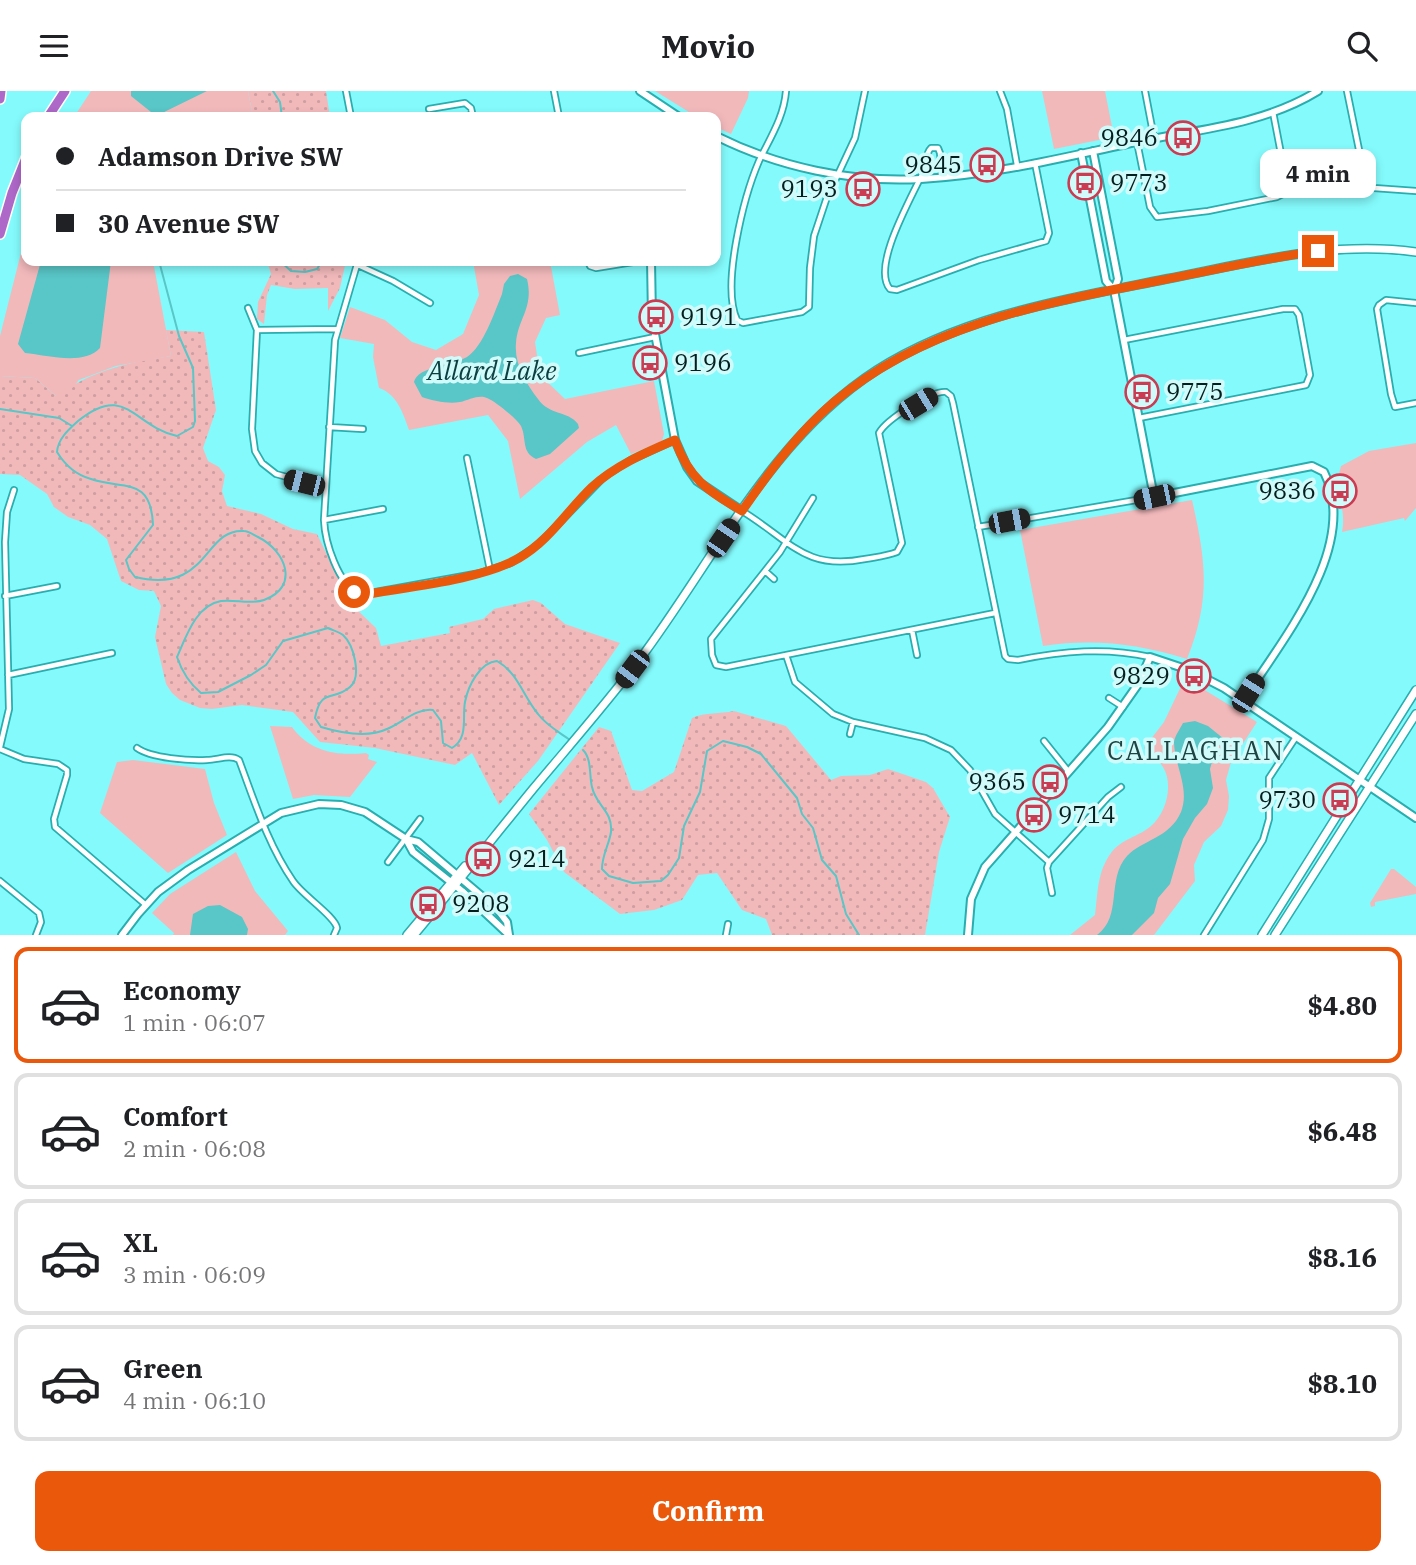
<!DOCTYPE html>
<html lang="en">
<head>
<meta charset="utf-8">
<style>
	:root { --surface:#fff; --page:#f6f6f6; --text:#202124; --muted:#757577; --line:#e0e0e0; --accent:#ea580c }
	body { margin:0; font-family:"IBM Plex Serif",serif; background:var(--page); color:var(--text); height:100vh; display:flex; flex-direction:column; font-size:26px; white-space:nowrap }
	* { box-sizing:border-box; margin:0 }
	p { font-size:23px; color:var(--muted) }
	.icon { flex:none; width:38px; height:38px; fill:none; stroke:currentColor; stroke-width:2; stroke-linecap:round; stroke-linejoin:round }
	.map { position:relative; height:844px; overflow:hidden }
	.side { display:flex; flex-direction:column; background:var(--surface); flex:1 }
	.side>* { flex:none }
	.banner { position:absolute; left:21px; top:21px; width:700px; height:154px; border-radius:14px; box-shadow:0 4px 10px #0003; display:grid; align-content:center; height:154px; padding:0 35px; background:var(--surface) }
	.end { position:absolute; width:32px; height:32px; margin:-16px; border:9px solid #ea580c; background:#fff; box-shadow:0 0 0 4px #fff }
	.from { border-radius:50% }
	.bubble { position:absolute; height:49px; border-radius:14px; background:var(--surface); box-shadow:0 4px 10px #0003; font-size:23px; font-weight:700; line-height:49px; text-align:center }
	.car { position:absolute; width:21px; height:42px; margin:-21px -10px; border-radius:9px; box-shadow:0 0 5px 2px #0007; background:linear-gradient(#222 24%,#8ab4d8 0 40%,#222 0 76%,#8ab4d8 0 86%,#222 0) }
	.banner b { display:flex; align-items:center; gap:24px; height:66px; font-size:26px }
	.banner b+b { border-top:2px solid var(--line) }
	.banner i { width:18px; height:18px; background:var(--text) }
	ul { padding:12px 0 0; list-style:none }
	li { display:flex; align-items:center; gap:21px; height:116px; margin:0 14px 10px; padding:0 21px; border:4px solid var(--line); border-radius:14px }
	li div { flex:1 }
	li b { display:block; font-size:26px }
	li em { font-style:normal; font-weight:700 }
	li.current { border-color:var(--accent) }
	li>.icon { width:63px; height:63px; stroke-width:1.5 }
	.primary-button { display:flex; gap:14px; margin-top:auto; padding:14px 35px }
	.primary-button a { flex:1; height:80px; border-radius:14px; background:var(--accent); color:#fff; font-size:28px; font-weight:700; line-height:80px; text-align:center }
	header { display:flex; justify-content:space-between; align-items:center; height:91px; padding:0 35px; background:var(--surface); font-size:32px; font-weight:700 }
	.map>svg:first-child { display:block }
	.grass { fill:url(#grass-dots) }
	.green { fill:#f2b9bb }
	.water { fill:#59c6c7 }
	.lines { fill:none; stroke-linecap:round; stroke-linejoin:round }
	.stream { stroke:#59c6c7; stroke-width:2 }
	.minor-casing { stroke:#29adaf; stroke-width:8 }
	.tertiary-casing { stroke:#29adaf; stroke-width:10 }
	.secondary-casing { stroke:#29adaf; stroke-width:10 }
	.motorway-casing { stroke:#fff; stroke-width:12 }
	.minor { stroke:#fff; stroke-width:4.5 }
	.tertiary { stroke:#fff; stroke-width:6 }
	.secondary { stroke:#fff; stroke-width:7 }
	.motorway { stroke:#ae68c8; stroke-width:9 }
	.route { stroke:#ea580c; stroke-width:9 }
	.labels { text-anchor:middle; stroke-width:7; stroke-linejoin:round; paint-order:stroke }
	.poi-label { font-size:24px; fill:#041e1e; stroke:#d1fbfb; text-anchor:end }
	.water-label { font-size:26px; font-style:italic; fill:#0c3f40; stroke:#d1fbfb }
	.neighbourhood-label { font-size:26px; letter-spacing:2px; fill:#1d4343; stroke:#d1fbfb }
</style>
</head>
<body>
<header><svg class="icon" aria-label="menu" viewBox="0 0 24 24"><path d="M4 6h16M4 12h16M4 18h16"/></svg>Movio<svg class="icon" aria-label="search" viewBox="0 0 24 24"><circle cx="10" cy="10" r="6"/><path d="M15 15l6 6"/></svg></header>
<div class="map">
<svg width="1416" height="844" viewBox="0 0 1416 844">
	<defs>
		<pattern id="grass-dots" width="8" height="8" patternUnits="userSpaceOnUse" patternTransform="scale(1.75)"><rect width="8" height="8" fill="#f2b9bb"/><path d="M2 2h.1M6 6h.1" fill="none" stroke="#ce9fa0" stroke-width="1.8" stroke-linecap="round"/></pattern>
	</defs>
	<rect width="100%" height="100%" fill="#84fafc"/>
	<path class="grass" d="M248 0H326L330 26H253Z
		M267 170H346L340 197 328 220V197L295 198 271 194 267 204 264 233 257 228 258 211 271 183Z
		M166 239 204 241 216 319 203 357 208 370 219 376 225 384 222 400 227 415 261 423 293 438 317 443 351 513 376 537 381 555 450 542 449 536 483 528 494 518 533 509 541 512 565 533 620 552 538 670 499 714 472 662 455 674 375 657 320 651 293 621 242 614 212 618 200 617 180 609 172 602 166 593 155 546 161 515 154 500 139 499 121 490 107 448 90 434 68 426 54 416 47 403 20 384 0 383V285L35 287 56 305C92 280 127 271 171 265Z
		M734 620 786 635 831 689 841 685 870 684 888 678 926 691 933 697 950 726 939 761 925 844H772L766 828 742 819 717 782 698 784 682 809 654 819 620 823 564 781 547 749 529 723 599 636 611 640 632 699 642 700 674 681 692 627C706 621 719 623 734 620Z"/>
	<path class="green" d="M91 0H248L253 26H74Z
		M655 0H749L748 7 731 43 716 36V26H697Z
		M1042 0H1105L1114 46 1054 58Z
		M26 142V170H153L171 265 116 275 79 289 67 303 56 305 35 287 0 285V245Z
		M473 170H550L560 224 546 227 535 251 540 284 565 308 654 290 664 343 662 350 631 363 616 334 587 351 520 408 508 350 488 324 409 339C403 322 397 303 379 297L373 266 374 253 340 247 350 216 385 229 412 251 436 259 463 243 479 204Z
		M1416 352V417L1405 430 1404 427 1342 441C1347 415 1333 400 1341 375L1369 360Z
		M1192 409C1206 470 1211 508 1187 568 1139 553 1093 547 1043 555L1020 439Z
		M1185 587 1257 631 1231 671 1226 689 1229 705 1228 719 1221 735 1204 751 1194 774 1195 790 1154 844H1070L1095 824C1098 802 1097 781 1111 762 1121 748 1138 746 1151 735 1166 722 1174 694 1163 676 1159 669 1149 662 1144 657L1164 631Z
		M270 635 292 636C310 661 337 665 366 662L369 664 368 668 377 671 350 706 314 704 293 708Z
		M133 669 205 678 214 712 227 744 168 782 100 722 117 671Z
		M236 761 255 800 288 840 285 844H173L174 842 152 822 170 803Z
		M1391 778H1394L1416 796V803L1375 811V815L1371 816 1370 812Z"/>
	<path class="water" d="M131 0H207L156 25 131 5Z
		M41 170H111L100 257C83 275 47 264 25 262L18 253Z
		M518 183 527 188C534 217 518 227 516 252 514 273 526 292 538 308 550 325 567 319 578 333L579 337 550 363 536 368C521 361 527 348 521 335 517 328 495 310 487 307 479 303 469 309 460 311 448 313 434 310 422 306L414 291C418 275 452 275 467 266 483 256 495 220 502 203L504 193 510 185Z
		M1195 630 1208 635 1224 648 1215 660 1210 678 1213 697 1207 713 1195 727 1183 748 1170 793 1158 807 1154 822 1132 844H1097C1123 825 1106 788 1127 765 1142 749 1170 747 1181 721 1190 697 1175 676 1174 652 1174 646 1180 638 1183 632Z
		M220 814 242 826 248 838 247 844H190L193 823 208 815Z"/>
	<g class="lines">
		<path class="stream" d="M273 0 280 11 282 26
			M159 170 179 245 193 277 195 330 193 336 177 345C133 335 126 291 78 330 68 339 58 348 57 361 65 374 76 384 91 388 124 399 151 385 153 434L126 469 129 478 135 486C209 504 203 437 244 440 248 440 254 444 258 446 286 460 300 496 264 509 250 514 235 508 221 510 196 514 186 546 177 566 182 581 189 592 201 602L218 601 251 584 266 574 283 550 328 537C332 539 339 541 343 544 354 554 362 586 350 596 333 611 321 596 315 627L321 636C341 642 368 647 387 638 402 632 416 617 433 619L441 630 443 652 452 657C469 647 462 626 465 611 468 595 480 571 497 570 518 582 523 605 538 623 546 634 559 641 570 649
			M280 170 291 180 305 181 317 178 322 170
			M0 318 59 327 72 335
			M583 659C592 668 589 684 592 696 596 715 613 720 611 741 609 754 602 764 602 778L609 785 633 792 661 790 668 784 679 767 684 735 700 701 707 660 723 650 747 656 761 663 797 707 802 723 813 737 822 769 836 785 846 823 859 844"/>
		<defs>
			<path id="minor" d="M346 0 351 26
				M554 0 559 26
				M786 0C784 26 770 47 759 70 744 105 721 194 737 229L743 232 802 221 809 216 810 177 814 145 826 109 855 47 865 0
				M1000 0 1007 18 1017 74
				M1145 0 1154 47
				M1347 0 1366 93 1374 97 1416 100
				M429 18 465 12 471 17 473 26
				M1137 51 1150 116 1157 126 1208 120 1277 106 1285 102 1287 94 1273 21
				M942 86 940 62 938 57H931C925 63 928 69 925 77 915 101 870 175 890 198L897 199 979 169 1046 150 1049 142 1035 72
				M358 170 335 249 324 429C325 452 338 492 359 504L480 482 511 472 539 453 604 386 629 370 675 349
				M588 170 590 175 596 177 639 170
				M358 174 393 190 430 212
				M1416 212 1386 209 1379 214 1377 218 1391 303 1395 316 1416 312
				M248 217 257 239
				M1124 249 1283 218H1295L1299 224 1310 284 1306 294 1139 327
				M579 262 655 246
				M329 336 363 338
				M467 367 490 479
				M326 397 276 383 262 372 255 360 252 338 257 239 337 238
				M813 407 780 461 711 548 712 564 716 574 726 576 995 522
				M742 420C790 449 804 480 865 468 876 466 887 465 897 461L902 452 879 342C886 329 932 299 946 301L951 305 953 312 1005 565 1008 568 1018 569C1063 560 1105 556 1150 566
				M324 429 383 418
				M978 436 1154 406
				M765 480 774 488
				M5 505 57 495
				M912 539 917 564
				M786 564 795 591 833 623 853 631 925 647 951 659 970 679 995 723 1049 771
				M8 584 112 562
				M1109 607 1123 616
				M850 643 853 631
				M1044 650 1068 680
				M0 656 9 618 5 451 7 421 14 399
				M137 657C151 667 189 670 207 669 218 669 230 663 239 669 254 709 268 754 293 790 302 804 335 825 337 837L334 844
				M0 658 24 668 58 673 67 679V684L54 728 55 736 146 814
				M1268 704H1288
				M388 771 420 728
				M0 790 39 822 41 831 36 844
				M1052 802 1047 777 1049 771 1108 706 1121 696
				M726 844 728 833
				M1204 844 1263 749 1269 728V687L1296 646"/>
			<path id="tertiary" d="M640 0 679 26
				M716 45C778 76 852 92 921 88 997 84 1072 64 1146 49 1205 38 1266 32 1318 0
				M1093 60 1118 188 1114 199
				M1081 62 1106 190 1114 199
				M651 170 652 227 675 349 687 376 697 390 742 420
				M1114 199 1154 406 1312 375 1324 381C1361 455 1281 550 1243 610
				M406 748 413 761 462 800 509 844
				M122 844 138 823 158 801 188 779 281 722 319 713 341 714 365 721 406 748 418 751 497 818 507 831 509 844
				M968 844 971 808 985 776 1108 636 1139 592 1150 566 1189 579 1224 597 1416 727"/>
			<path id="secondary" d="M407 844 465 775
				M414 844C454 796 493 747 533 698 569 655 606 613 640 568 714 469 771 347 877 279 964 224 1067 208 1166 188 1249 172 1331 149 1416 161
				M1262 844 1416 599
				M1275 844 1416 623"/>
			<path id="motorway" d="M0 8 1 0
				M48 26 65 0
				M0 143 12 102 26 67"/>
		</defs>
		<use href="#minor" class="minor-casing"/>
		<use href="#tertiary" class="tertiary-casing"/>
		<use href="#secondary" class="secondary-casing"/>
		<use href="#motorway" class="motorway-casing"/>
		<use href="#minor" class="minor"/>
		<use href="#tertiary" class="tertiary"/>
		<use href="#secondary" class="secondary"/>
		<use href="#motorway" class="motorway"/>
	</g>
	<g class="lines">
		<path class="route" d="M354 501 362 504C407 496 481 489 519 467 548 451 568 419 592 396 616 374 645 362 675 349 689 388 707 399 742 420 769 381 798 342 834 311 927 232 1047 212 1162 189 1214 179 1266 167 1318 160"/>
	</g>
	<defs>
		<symbol id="bus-ring" viewBox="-11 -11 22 22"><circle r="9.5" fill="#d1fbfb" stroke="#cb3b51" stroke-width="1.5"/><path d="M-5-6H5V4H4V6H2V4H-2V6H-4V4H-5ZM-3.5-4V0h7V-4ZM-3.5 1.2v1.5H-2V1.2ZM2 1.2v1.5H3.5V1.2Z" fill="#cb3b51"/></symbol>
	</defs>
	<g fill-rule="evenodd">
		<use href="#bus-ring" x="1164" y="28" width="38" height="38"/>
		<use href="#bus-ring" x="968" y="55" width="38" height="38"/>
		<use href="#bus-ring" x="1066" y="73" width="38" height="38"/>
		<use href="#bus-ring" x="844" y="79" width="38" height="38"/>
		<use href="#bus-ring" x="637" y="207" width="38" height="38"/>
		<use href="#bus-ring" x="631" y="253" width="38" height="38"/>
		<use href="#bus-ring" x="1123" y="282" width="38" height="38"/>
		<use href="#bus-ring" x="1321" y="381" width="38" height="38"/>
		<use href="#bus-ring" x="1175" y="566" width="38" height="38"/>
		<use href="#bus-ring" x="1031" y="672" width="38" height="38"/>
		<use href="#bus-ring" x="1321" y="690" width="38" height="38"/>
		<use href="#bus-ring" x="1015" y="705" width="38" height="38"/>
		<use href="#bus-ring" x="464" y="749" width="38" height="38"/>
		<use href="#bus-ring" x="409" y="794" width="38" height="38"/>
	</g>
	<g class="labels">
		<g class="poi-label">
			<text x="1158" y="55">9846</text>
			<text x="962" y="82">9845</text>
			<text x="1110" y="100" text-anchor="start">9773</text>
			<text x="838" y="106">9193</text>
			<text x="680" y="234" text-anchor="start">9191</text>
			<text x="674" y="280" text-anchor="start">9196</text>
			<text x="1166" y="309" text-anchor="start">9775</text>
			<text x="1316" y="408">9836</text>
			<text x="1170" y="593">9829</text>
			<text x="1026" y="699">9365</text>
			<text x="1316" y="717">9730</text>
			<text x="1058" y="732" text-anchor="start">9714</text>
			<text x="508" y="776" text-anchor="start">9214</text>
			<text x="452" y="821" text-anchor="start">9208</text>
		</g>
		<g class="water-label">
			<text x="492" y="289">Allard Lake</text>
		</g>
		<g class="neighbourhood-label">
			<text x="1196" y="669">CALLAGHAN</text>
		</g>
	</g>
</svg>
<i class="end from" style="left:354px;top:501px"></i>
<i class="end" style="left:1318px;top:160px"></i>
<div class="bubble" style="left:1260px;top:58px;width:116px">4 min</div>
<i class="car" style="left:918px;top:313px;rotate:59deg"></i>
<i class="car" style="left:304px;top:392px;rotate:284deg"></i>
<i class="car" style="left:1154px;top:406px;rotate:258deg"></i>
<i class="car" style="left:1009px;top:430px;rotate:79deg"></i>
<i class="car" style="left:723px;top:447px;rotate:34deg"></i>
<i class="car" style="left:632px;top:578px;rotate:217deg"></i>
<i class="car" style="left:1248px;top:602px;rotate:32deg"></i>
<div class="banner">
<b><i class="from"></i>Adamson Drive SW</b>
<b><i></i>30 Avenue SW</b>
</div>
</div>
<section class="side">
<ul>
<li class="current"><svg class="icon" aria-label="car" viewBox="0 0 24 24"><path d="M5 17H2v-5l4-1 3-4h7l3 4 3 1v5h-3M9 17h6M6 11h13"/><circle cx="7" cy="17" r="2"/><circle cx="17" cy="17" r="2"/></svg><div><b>Economy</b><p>1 min · 06:07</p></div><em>$4.80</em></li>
<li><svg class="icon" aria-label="car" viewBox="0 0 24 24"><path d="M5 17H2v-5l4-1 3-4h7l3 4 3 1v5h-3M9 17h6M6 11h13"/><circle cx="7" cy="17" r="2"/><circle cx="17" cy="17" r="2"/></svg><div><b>Comfort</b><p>2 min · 06:08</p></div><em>$6.48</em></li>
<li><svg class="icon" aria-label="car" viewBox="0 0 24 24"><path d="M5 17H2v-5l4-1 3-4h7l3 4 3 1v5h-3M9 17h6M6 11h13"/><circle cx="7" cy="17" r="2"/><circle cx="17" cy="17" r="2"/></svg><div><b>XL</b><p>3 min · 06:09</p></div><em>$8.16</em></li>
<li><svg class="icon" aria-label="car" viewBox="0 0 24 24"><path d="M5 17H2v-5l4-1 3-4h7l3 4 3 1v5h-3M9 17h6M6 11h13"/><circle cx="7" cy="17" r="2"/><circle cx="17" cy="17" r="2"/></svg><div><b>Green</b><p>4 min · 06:10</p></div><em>$8.10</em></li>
</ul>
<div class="primary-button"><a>Confirm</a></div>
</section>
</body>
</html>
